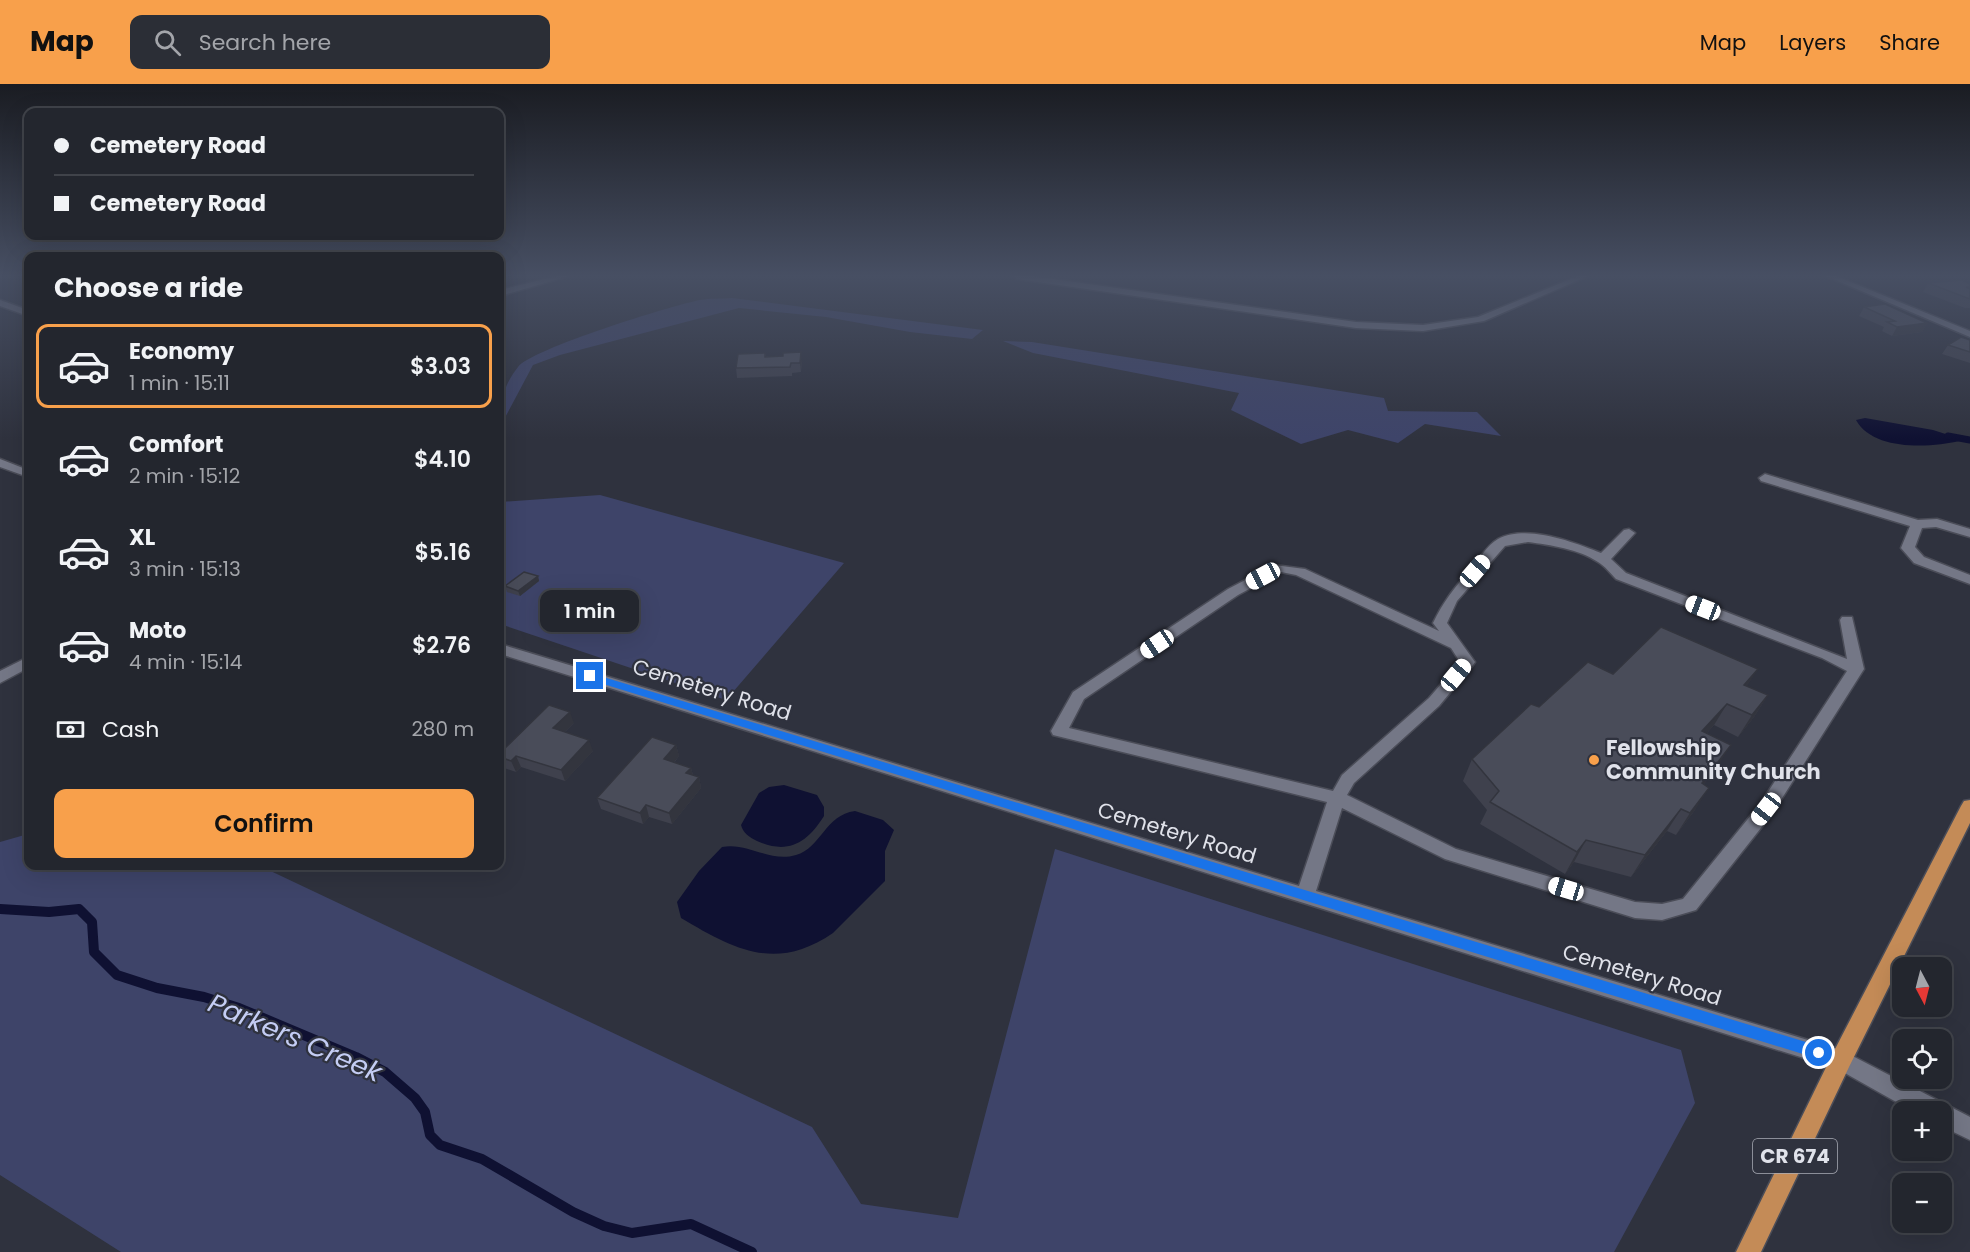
<!DOCTYPE html>
<html lang="en">
<head>
<meta charset="utf-8">
<style>
	:root { --surface:#23262e; --page:#2b2e36; --text:#f1f3f6; --muted:#a3a5aa; --line:#40434a; --accent:#f8a04b }
	body { margin:0; font-family:Poppins,sans-serif; background:var(--page); color:var(--text); height:100vh; display:flex; flex-direction:column; font-size:22px; white-space:nowrap }
	* { box-sizing:border-box; margin:0 }
	p { font-size:20px; color:var(--muted) }
	.icon { flex:none; width:33px; height:33px; fill:none; stroke:currentColor; stroke-width:2; stroke-linecap:round; stroke-linejoin:round }
	.map { position:relative; flex:1; overflow:hidden }
	.side { position:absolute; left:24px; top:168px; width:480px; height:618px; display:flex; flex-direction:column; background:var(--surface); border-radius:12px; box-shadow:0 6px 24px #0002,0 0 0 2px var(--line) }
	.side>* { flex:none }
	.top-card { position:absolute; left:24px; top:24px; width:480px; height:132px; border-radius:12px; box-shadow:0 6px 24px #0002,0 0 0 2px var(--line); display:grid; align-content:center; height:132px; padding:0 30px; background:var(--surface) }
	.needle { width:39px; rotate:173deg }
	.fabs { position:absolute; left:1892px; top:873px; display:grid; gap:12px }
	.fabs a { display:grid; place-items:center; width:60px; height:60px; border-radius:12px; background:var(--surface); box-shadow:0 6px 24px #0002,0 0 0 2px var(--line); font-size:30px }
	.end { position:absolute; width:27px; height:27px; margin:-14px; border:8px solid #1a73e8; background:#fff; box-shadow:0 0 0 3px #fff }
	.from { border-radius:50% }
	.bubble { position:absolute; height:42px; border-radius:12px; background:var(--surface); box-shadow:0 6px 24px #0002,0 0 0 2px var(--line); font-size:20px; font-weight:600; line-height:42px; text-align:center }
	.car { position:absolute; width:18px; height:36px; margin:-18px -9px; border-radius:8px; box-shadow:0 0 4px 2px #0007; background:linear-gradient(#fff 24%,#345 0 40%,#fff 0 76%,#345 0 86%,#fff 0) }
	.top-card b { display:flex; align-items:center; gap:21px; height:57px; font-size:22px }
	.top-card b+b { border-top:2px solid var(--line) }
	.top-card i { width:15px; height:15px; background:var(--text) }
	ul { padding:0; list-style:none }
	li { display:flex; align-items:center; gap:18px; height:84px; margin:0 12px 9px; padding:0 18px; border:3px solid transparent; border-radius:12px }
	li div { flex:1 }
	li b { display:block; font-size:22px }
	li em { font-style:normal; font-weight:600 }
	li.selected { border-color:var(--accent) }
	li>.icon { width:54px; height:54px; stroke-width:1.5 }
	h2 { padding:0 30px; font-size:27px; line-height:72px }
	.pay { display:flex; align-items:center; gap:15px; height:66px; padding:0 30px; font-size:22px }
	.pay p { margin-inline-start:auto }
	.button { display:flex; gap:12px; margin-top:auto; padding:12px 30px }
	.button a { flex:1; height:69px; border-radius:12px; background:var(--accent); color:#111; font-size:24px; font-weight:600; line-height:69px; text-align:center }
	header { display:flex; align-items:center; gap:36px; box-sizing:border-box; height:84px; padding:0 30px; background:var(--accent); color:#111 }
	header strong { font-size:28px }
	nav { display:flex; gap:33px; margin-inline-start:auto; font-size:21px }
	.search { width:420px; height:54px; background:var(--page); display:flex; align-items:center; gap:15px; box-sizing:border-box; padding:0 21px; border-radius:12px; color:var(--muted); font-size:22px }
	.map>svg:first-child { display:block }
	.green { fill:#3e4469 }
	.water { fill:#0f1132 }
	.lines { fill:none; stroke-linecap:round; stroke-linejoin:round }
	.stream-far1 { stroke:#0f1132; stroke-width:7 }
	.stream { stroke:#0f1132; stroke-width:10 }
	.minor-casing { stroke:#4b4d58; stroke-width:3 }
	.major-casing { stroke:#4b4d58; stroke-width:3 }
	.minor { fill:#747786; fill-rule:evenodd }
	.major { fill:#c48b57; fill-rule:evenodd }
	.wall { fill:#3f414d }
	.shaded-wall { fill:#33353e }
	.building { fill:#494c59; stroke:#33353e; stroke-width:1.5 }
	.route { fill:#1a73e8 }
	.poi-dot { fill:#f8a04b; stroke:#2f323e; stroke-width:2 }
	.labels { text-anchor:middle; stroke-width:4.5; stroke-linejoin:round; paint-order:stroke }
	.shield { fill:#2f323e; stroke:#abadb6; stroke-width:1.5 }
	.shield-label { font-size:20px; font-weight:bold; fill:#e0e2ea }
	.street-label { font-size:21px; fill:#e0e2ea; stroke:#2f323e }
	.poi-label { font-size:21px; font-weight:bold; fill:#e0e2ea; stroke:#2f323e; text-anchor:start }
	.near-water-label { font-size:27px; font-style:italic; fill:#c4cdf4; stroke:#2f323e }
</style>
</head>
<body>
<header>
<strong>Map</strong>
<div class="search"><svg class="icon" aria-label="search" viewBox="0 0 24 24"><circle cx="10" cy="10" r="6"/><path d="M15 15l6 6"/></svg>Search here</div>
<nav><a>Map</a><a>Layers</a><a>Share</a></nav>
</header>
<div class="map">
<svg width="1970" height="1168" viewBox="0 0 1970 1168">
	<rect width="100%" height="100%" fill="#2f323e"/>
	<path class="green" d="M732 214 983 246 972 255 910 248 826 233 739 224 560 271 533 281 500 343C499 320 503 302 518 283 531 265 673 221 700 216 710 214 722 215 732 214Z
		M1003 257 1032 258 1384 314 1388 327 1477 328 1501 352 1425 340 1398 359 1348 346 1301 360 1231 326 1239 309 1033 269Z
		M600 411 844 479 726 616 500 540V418Z
		M28 750V782H260L812 1043 861 1120 958 1134 1055 765 1681 966 1695 1019 1614 1168H121L0 1091V758Z"/>
	<path class="water" d="M1865 334 1933 346 1958 354 1959 357C1930 364 1873 367 1856 336Z
		M784 701 817 711 824 723V732C807 759 788 771 757 757 749 753 743 749 741 741L759 709 769 703Z
		M855 727 883 736 894 746 885 767V797L833 849C776 888 735 866 681 834L677 818 699 787 722 763C748 758 770 779 796 771 821 764 825 731 855 727Z"/>
	<g class="lines">
		<path class="stream-far1" d="M1948 352 1970 356"/>
		<path class="stream" d="M0 825 49 828 79 825 92 838 94 868 117 891 157 904 204 913 239 924 356 973 385 988 415 1014 425 1028 430 1051 440 1061 482 1075 573 1128 604 1142 632 1149 691 1140 752 1168"/>
		<defs>
			<path id="minor" d="M557 192H569L500 212V206Z
				M1013 192H1032L1356 238 1423 241 1478 233 1578 192H1588L1484 237 1423 247 1356 244 1017 195Z
				M1826 192H1836L1970 247V253Z
				M0 216 28 226V232L0 222Z
				M0 375 28 386V393L0 383Z
				M1765 390 1918 436 1937 435 1970 445V453L1936 443 1922 444 1915 463 1924 473 1970 491V500L1914 479 1901 464 1910 442 1761 397 1759 394Z
				M1629 445 1635 449 1611 475 1626 489 1847 575 1840 536 1842 533H1852L1864 585 1772 730 1696 826 1662 836 1635 834 1445 775 1342 724 1316 807 1841 966 1970 1033V1056L1941 1042V1028H1914L1836 984 500 570V560L1299 802 1327 718 1053 651 1051 647 1073 608 1228 505 1274 481 1305 485 1439 547 1433 539C1443 518 1455 503 1470 486 1478 477 1487 461 1498 455 1527 440 1573 458 1601 469L1624 446ZM1528 458C1550 461 1579 465 1598 478 1605 482 1611 490 1616 495L1822 574 1847 587 1760 720 1683 815 1662 820 1635 818 1456 765 1347 711 1354 699 1439 622 1473 581 1475 578 1447 539 1457 517 1505 462ZM1281 488 1296 491 1451 564 1460 578 1429 614 1342 691 1333 707 1069 644 1084 615 1238 511Z
				M28 573V584L0 599V587Z"/>
			<path id="major" d="M1970 716V739L1849 983 1761 1168H1736L1833 969 1961 722 1964 717Z"/>
		</defs>
		<use href="#minor" class="minor-casing"/>
		<use href="#major" class="major-casing"/>
		<use href="#minor" class="minor"/>
		<use href="#major" class="major"/>
	</g>
	<path class="wall" d="M1928 199 1970 200V224H1965L1923 208Z
		M1864 223 1927 239 1922 248 1892 252 1882 247 1884 243 1859 232Z
		M1970 256V279L1942 270 1948 261Z
		M765 269 766 272H783L802 278 801 288 792 289V292L737 294 736 284Z
		M538 492 539 497 520 512 507 508 505 502Z
		M1613 590 1768 611 1754 633 1738 653 1714 641 1707 649 1717 683 1704 700 1695 726 1676 751 1667 747 1631 793 1574 778 1565 790 1480 740 1487 726 1463 697 1472 675 1539 623Z
		M574 639 565 648 593 667 565 697 521 683 516 688 501 683 500 679V669Z
		M676 661 679 672 674 679 691 684 693 691 699 693 701 704 672 740 649 733 643 740 601 725 597 714Z"/>
	<path class="shaded-wall" d="M1927 239 1922 248 1892 252 1897 243Z
		M801 268 802 278 801 288 800 279Z
		M538 492 539 497 520 512 518 507Z
		M1758 585 1744 607 1730 622 1744 601Z
		M1768 611 1754 633 1738 653 1752 631Z
		M502 614 506 626 500 632V616Z
		M1727 620 1714 641 1689 669 1702 647Z
		M570 628 574 639 557 656 553 644Z
		M589 656 593 667 565 697 561 686Z
		M676 661 679 672 667 687 664 675Z
		M1731 661 1717 683 1688 721 1702 699Z
		M516 672 521 683 516 688 511 677Z
		M691 684 694 695 686 689Z
		M699 693 701 704 672 740 669 729Z
		M1709 704 1695 726 1676 751 1690 729Z
		M646 721 649 733 643 740 640 729Z
		M1681 725 1667 747 1631 793 1645 771Z
		M1586 756 1574 778 1565 790 1577 768Z"/>
	<path class="building" d="M1962 196 1970 200V203H1966L1970 205V215L1928 199Z
		M1885 220 1927 239 1897 243 1887 238 1895 237 1864 223Z
		M1961 253 1970 256V268L1948 261Z
		M801 268 800 279H791L790 283 736 284 738 270 765 269V273L783 272V269Z
		M524 488 538 492 518 507 505 502Z
		M1661 543 1758 585 1744 601 1768 611 1752 631 1727 620 1702 647 1731 661 1702 699 1709 704 1690 729 1681 725 1645 771 1586 756 1577 768 1490 718 1499 707 1472 675 1531 620 1539 623 1588 578 1613 590Z
		M549 621 570 628 553 644 589 656 561 686 516 672 511 677 500 673V669Z
		M652 653 676 661 664 675 691 684 686 689 699 693 669 729 646 721 640 729 597 714Z"/>
	<linearGradient id="sky" x2="0" y2="1"><stop stop-color="#1a1c22"/><stop offset="0.54" stop-color="#474f63"/><stop offset="1" stop-color="#474f63" stop-opacity="0"/></linearGradient>
	<rect width="1970" height="355" fill="url(#sky)"/>
	<path class="route" d="M590 589 1819 962 1824 964 1826 969 1824 973 1819 975 587 595V590Z"/>
	<circle class="poi-dot" cx="1594" cy="676" r="6"/>
	<g class="labels">
		<rect class="shield" x="1753" y="1055" width="84" height="34" rx="4.5"/>
		<g class="shield-label">
			<text x="1795" y="1079">CR 674</text>
		</g>
		<g class="street-label">
			<text transform="translate(712 606) rotate(17)" y="7">Cemetery Road</text>
			<text transform="translate(1177 749) rotate(17)" y="7">Cemetery Road</text>
			<text transform="translate(1642 891) rotate(17)" y="7">Cemetery Road</text>
		</g>
		<g class="poi-label">
			<text x="1606" y="671">Fellowship<tspan x="1606" dy="24">Community Church</tspan></text>
		</g>
		<g class="near-water-label">
			<text transform="translate(295 954) rotate(23)" y="9">Parkers Creek</text>
		</g>
	</g>
</svg>
<div class="fabs">
<a><svg class="needle" viewBox="-14 -14 28 28"><path d="M0-13l5 13h-10z" fill="#e53935"/><path d="M0 13l5-13h-10z" fill="#a3a5aa"/></svg></a>
<a><svg class="icon" aria-label="locate" viewBox="0 0 24 24"><circle cx="12" cy="12" r="6"/><path d="M12 2v4M12 18v4M2 12h4M18 12h4"/></svg></a>
<a>+</a>
<a>−</a>
</div>
<i class="end from" style="left:1819px;top:969px"></i>
<i class="end" style="left:590px;top:592px"></i>
<div class="bubble" style="left:540px;top:506px;width:99px">1 min</div>
<i class="car" style="left:1475px;top:487px;rotate:41deg"></i>
<i class="car" style="left:1263px;top:492px;rotate:242deg"></i>
<i class="car" style="left:1703px;top:524px;rotate:291deg"></i>
<i class="car" style="left:1157px;top:560px;rotate:236deg"></i>
<i class="car" style="left:1456px;top:591px;rotate:40deg"></i>
<i class="car" style="left:1766px;top:725px;rotate:218deg"></i>
<i class="car" style="left:1566px;top:805px;rotate:287deg"></i>
<div class="top-card">
<b><i class="from"></i>Cemetery Road</b>
<b><i></i>Cemetery Road</b>
</div>
<section class="side">
<h2>Choose a ride</h2>
<ul>
<li class="selected"><svg class="icon" aria-label="car" viewBox="0 0 24 24"><path d="M5 17H2v-5l4-1 3-4h7l3 4 3 1v5h-3M9 17h6M6 11h13"/><circle cx="7" cy="17" r="2"/><circle cx="17" cy="17" r="2"/></svg><div><b>Economy</b><p>1 min · 15:11</p></div><em>$3.03</em></li>
<li><svg class="icon" aria-label="car" viewBox="0 0 24 24"><path d="M5 17H2v-5l4-1 3-4h7l3 4 3 1v5h-3M9 17h6M6 11h13"/><circle cx="7" cy="17" r="2"/><circle cx="17" cy="17" r="2"/></svg><div><b>Comfort</b><p>2 min · 15:12</p></div><em>$4.10</em></li>
<li><svg class="icon" aria-label="car" viewBox="0 0 24 24"><path d="M5 17H2v-5l4-1 3-4h7l3 4 3 1v5h-3M9 17h6M6 11h13"/><circle cx="7" cy="17" r="2"/><circle cx="17" cy="17" r="2"/></svg><div><b>XL</b><p>3 min · 15:13</p></div><em>$5.16</em></li>
<li><svg class="icon" aria-label="car" viewBox="0 0 24 24"><path d="M5 17H2v-5l4-1 3-4h7l3 4 3 1v5h-3M9 17h6M6 11h13"/><circle cx="7" cy="17" r="2"/><circle cx="17" cy="17" r="2"/></svg><div><b>Moto</b><p>4 min · 15:14</p></div><em>$2.76</em></li>
</ul>
<div class="pay"><svg class="icon" aria-label="cash" viewBox="0 0 24 24"><path d="M3 7h18v10H3z"/><circle cx="12" cy="12" r="2"/></svg>Cash<p>280 m</p></div>
<div class="button"><a>Confirm</a></div>
</section>
</div>
</body>
</html>
